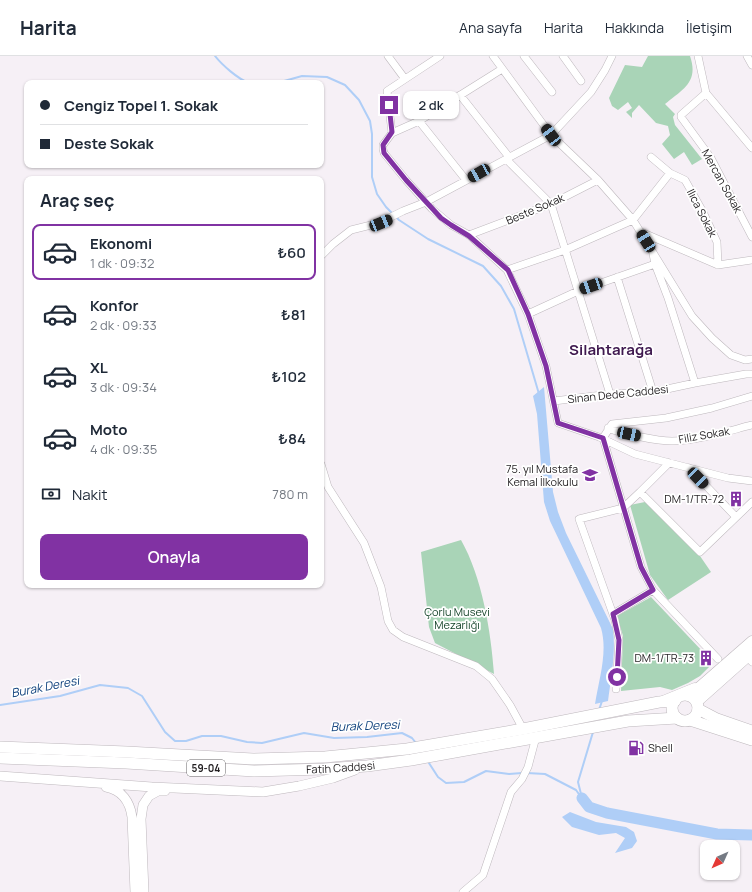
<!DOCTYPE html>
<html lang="tr">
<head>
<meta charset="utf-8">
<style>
	:root { --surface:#fff; --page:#f6f6f7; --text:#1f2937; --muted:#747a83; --line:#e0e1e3; --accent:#8132a3 }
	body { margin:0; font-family:Manrope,sans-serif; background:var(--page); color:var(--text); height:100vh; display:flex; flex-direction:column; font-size:15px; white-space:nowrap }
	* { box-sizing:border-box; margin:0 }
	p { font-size:13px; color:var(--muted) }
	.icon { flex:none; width:22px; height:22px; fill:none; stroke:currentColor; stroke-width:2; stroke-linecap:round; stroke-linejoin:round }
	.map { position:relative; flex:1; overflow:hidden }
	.drawer { position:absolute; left:24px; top:120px; width:300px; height:412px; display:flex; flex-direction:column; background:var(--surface); border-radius:8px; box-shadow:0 1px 3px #0004 }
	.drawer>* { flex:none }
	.guide { position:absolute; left:24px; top:24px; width:300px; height:88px; border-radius:8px; box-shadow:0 1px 3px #0004; display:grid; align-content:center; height:88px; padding:0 16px; background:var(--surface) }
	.needle { width:26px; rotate:225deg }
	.controls { position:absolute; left:700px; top:784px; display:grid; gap:8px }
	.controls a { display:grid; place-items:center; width:40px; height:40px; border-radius:8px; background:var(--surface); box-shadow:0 1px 3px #0004; font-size:20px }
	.end { position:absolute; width:18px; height:18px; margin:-9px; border:5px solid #8132a3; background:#fff; box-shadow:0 0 0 2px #fff }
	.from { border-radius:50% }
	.bubble { position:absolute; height:28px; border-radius:8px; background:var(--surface); box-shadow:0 1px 3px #0004; font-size:13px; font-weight:600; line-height:28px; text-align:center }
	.car { position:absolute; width:12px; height:24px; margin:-12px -6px; border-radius:5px; box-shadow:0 0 3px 1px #0007; background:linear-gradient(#222 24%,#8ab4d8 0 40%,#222 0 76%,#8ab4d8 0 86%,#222 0) }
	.guide b { display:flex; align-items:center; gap:14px; height:38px; font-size:15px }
	.guide b+b { border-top:1px solid var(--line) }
	.guide i { width:10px; height:10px; background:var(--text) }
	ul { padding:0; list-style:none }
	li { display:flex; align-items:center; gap:12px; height:56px; margin:0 8px 6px; padding:0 8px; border:2px solid transparent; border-radius:8px }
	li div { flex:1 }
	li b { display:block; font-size:15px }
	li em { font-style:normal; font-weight:600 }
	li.current { border-color:var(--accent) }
	li>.icon { width:36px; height:36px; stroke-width:1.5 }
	h2 { padding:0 16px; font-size:18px; line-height:48px }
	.pay { display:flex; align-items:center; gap:10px; height:44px; padding:0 16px; font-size:15px }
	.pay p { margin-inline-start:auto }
	.cta { display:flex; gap:8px; margin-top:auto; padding:8px 16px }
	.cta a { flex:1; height:46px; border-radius:8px; background:var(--accent); color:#fff; font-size:16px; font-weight:600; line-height:46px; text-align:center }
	header { display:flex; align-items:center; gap:24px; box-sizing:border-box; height:56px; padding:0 20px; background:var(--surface); border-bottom:1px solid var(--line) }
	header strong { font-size:19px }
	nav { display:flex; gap:22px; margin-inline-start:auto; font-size:14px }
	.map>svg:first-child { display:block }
	.green { fill:#a9d4b7 }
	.water { fill:#afcef7 }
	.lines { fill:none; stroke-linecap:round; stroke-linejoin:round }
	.stream { stroke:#afcef7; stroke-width:2 }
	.river { stroke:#afcef7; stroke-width:11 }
	.minor-casing { stroke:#beb8bd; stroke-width:8 }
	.tertiary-casing { stroke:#beb8bd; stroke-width:10 }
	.secondary-casing { stroke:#beb8bd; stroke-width:11 }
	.primary-casing { stroke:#beb8bd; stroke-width:12 }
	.minor { stroke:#fff; stroke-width:7 }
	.tertiary { stroke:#fff; stroke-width:9 }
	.secondary { stroke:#fff; stroke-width:10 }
	.primary { stroke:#fff; stroke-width:11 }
	.route { stroke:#8132a3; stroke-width:5 }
	.labels { text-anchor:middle; stroke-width:3.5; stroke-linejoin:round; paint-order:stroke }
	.shield { fill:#fff; stroke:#646264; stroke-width:1 }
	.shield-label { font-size:10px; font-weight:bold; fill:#221f21 }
	.street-label { font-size:11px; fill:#221f21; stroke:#fff }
	.poi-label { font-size:11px; fill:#221f21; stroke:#fff; text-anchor:end }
	.park-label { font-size:11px; fill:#144329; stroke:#fff }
	.water-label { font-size:12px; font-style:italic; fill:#0e407c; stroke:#fff }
	.district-label { font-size:15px; font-weight:bold; fill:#3f194f; stroke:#fff }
</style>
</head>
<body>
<header>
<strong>Harita</strong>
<nav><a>Ana sayfa</a><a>Harita</a><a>Hakkında</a><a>İletişim</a></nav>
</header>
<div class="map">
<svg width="752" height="836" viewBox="0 0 752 836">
	<rect width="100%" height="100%" fill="#f6f0f6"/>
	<path class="green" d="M648 0H690C699 26 683 33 665 48L675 58 673 61 675 69 702 103 692 109 684 96 674 103 662 88 670 79 668 70 656 67 639 49 632 57V62L626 56 632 52 628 46 618 54 612 50 609 42 625 9 642 11Z
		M645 446 700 500 711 516 668 544 650 519 630 449Z
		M461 484C482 521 491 575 494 618L435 587 429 571 421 496Z
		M651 541 704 597 702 600 711 609 700 620 688 627 672 634 660 631 621 635 623 580 617 560Z"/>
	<path class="water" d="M544 331 553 436 558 456 566 477 613 573C616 597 611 622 608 645L595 648C599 623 608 596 601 572L550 465 544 446 537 358 533 340Z
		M570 756 596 766 626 771 634 776 637 785 632 792 615 797 625 782 616 777 599 779 572 771 562 761Z"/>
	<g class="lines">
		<path class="stream" d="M215 0C222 9 238 23 249 27
			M277 27 302 20 327 21 345 29 359 44 370 65 372 78V121L377 138 386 151 399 164 428 183 483 210 501 230 514 253 539 338
			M0 649 60 640 100 629 128 632 142 640 165 676 175 685H186L202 680H221L247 686 262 687 304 677 334 682 367 681 402 677 412 682 416 687
			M599 654 602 645
			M427 704 438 721 446 727 464 726 486 715 509 718 522 717
			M527 717 545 718 576 734 581 741
			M582 742 578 726 593 676"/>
		<path class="river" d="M582 742 589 751 607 757 717 778 752 779"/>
		<defs>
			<path id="minor" d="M388 0 405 23
				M493 0 551 79 598 124 633 164 692 260 712 282 731 299 745 304 752 303
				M524 0 552 36
				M563 0 581 25
				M698 0 706 37 752 92
				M747 0 752 9
				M502 13 419 65 392 77 383 89V93L384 97 406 124 432 153 451 169 469 179 507 214 528 258 546 310 558 367 599 381 635 398 728 422 752 425
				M706 37 681 59V61L711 102 752 181
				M460 39 509 101
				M419 65 466 124
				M392 77 387 35 440 0
				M651 101 670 117 685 124 703 156 717 186 718 209
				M506 103 551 148 610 338
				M641 176 718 209 752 204
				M469 179 551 148 598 124
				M653 198 655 208 668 242 695 327
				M321 200 333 188 351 174 379 167 403 155 426 146 551 79 591 36 605 14 612 0
				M507 214 565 194 633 164 670 117
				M617 221 653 336
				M528 258 578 235 655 208
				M554 345 610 338 653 336 695 327 746 318H752
				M608 372C622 378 658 385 672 385 697 385 728 375 752 369
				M669 407 640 436 700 496 752 446
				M321 408 328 431 364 487 381 531 388 565 393 574 403 581 476 610 492 623 510 649 523 673
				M689 412 736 461
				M613 558 653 534
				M718 603 653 534 641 511 603 382 612 368 666 362 712 352 752 340
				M751 605 752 606
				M616 633 619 584 615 564 579 463 623 452 640 436
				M463 836 483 819 511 736 522 723 528 711 536 681"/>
			<path id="tertiary" d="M0 720 152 731 263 736 299 730 333 722 355 714
				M106 731C122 734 130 746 132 761L135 836
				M144 836 141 763 143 749 149 740 158 735H165"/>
			<path id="secondary" d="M689 640 752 585
				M663 645 695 632
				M697 646 752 597"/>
			<g id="primary">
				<circle cx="685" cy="652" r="13"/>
				<path d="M698 653 717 663 752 675"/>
				<path d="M690 664 752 684"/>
				<path d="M0 691 127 696 253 703 325 701 407 693 523 673 659 646 675 645"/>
				<path id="s1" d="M0 702 126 707 254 715 324 713 367 710 411 704 628 665 677 662"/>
			</g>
		</defs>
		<use href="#minor" class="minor-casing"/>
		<use href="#tertiary" class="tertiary-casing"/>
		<use href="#secondary" class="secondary-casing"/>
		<use href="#primary" class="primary-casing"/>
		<use href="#minor" class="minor"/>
		<use href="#tertiary" class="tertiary"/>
		<use href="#secondary" class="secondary"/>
		<use href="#primary" class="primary"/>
	</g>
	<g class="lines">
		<path class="route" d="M389 49 392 76 383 89 384 97 406 124 441 162 451 169 469 180 508 214 528 258 546 310 558 367 603 382 641 511 653 534 613 558 619 584 617 621"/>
	</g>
	<defs>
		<symbol id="school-bare" viewBox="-9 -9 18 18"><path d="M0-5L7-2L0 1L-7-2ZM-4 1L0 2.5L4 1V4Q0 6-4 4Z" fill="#8132a3" stroke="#fff" stroke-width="2.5" paint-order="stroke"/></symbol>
		<symbol id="building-bare" viewBox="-9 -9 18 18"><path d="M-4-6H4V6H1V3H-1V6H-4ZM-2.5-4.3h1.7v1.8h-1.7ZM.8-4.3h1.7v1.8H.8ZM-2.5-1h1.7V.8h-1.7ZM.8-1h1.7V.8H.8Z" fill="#8132a3" stroke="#fff" stroke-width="2.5" paint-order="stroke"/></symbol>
		<symbol id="fuel-bare" viewBox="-9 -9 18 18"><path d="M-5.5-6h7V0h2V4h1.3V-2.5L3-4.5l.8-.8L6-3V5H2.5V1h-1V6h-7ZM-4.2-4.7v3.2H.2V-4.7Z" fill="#8132a3" stroke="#fff" stroke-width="2.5" paint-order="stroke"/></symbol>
	</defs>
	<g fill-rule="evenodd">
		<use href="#school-bare" x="579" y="408" width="22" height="22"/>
		<use href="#building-bare" x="725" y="432" width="22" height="22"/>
		<use href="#building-bare" x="695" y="591" width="22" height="22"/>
		<use href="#fuel-bare" x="625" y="681" width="22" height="22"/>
	</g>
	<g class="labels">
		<rect class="shield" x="187" y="704" width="38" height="16" rx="3"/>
		<g class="shield-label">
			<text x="206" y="716">59-04</text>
		</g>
		<g class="street-label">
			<text transform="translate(722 125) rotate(61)" y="4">Mercan Sokak</text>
			<text transform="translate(535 153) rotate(-23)" y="4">Beste Sokak</text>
			<text transform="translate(702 157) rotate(63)" y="4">Ilıca Sokak</text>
			<text transform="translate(618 338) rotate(-6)" y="4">Sinan Dede Caddesi</text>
			<text transform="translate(704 379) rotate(-10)" y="4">Filiz Sokak</text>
			<text dy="4" stroke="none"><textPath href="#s1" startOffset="341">Fatih Caddesi</textPath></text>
		</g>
		<g class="poi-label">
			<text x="578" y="417">75. yıl Mustafa<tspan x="578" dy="13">Kemal İlkokulu</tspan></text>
			<text x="724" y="447">DM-1/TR-72</text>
			<text x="694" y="606">DM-1/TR-73</text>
			<text x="648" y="696" text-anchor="start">Shell</text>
		</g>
		<g class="park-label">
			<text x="457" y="560">Çorlu Musevi<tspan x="457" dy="13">Mezarlığı</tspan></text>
		</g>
		<g class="water-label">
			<text transform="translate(45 631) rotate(-11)" y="4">Burak Deresi</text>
			<text transform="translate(365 670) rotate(-2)" y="4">Burak Deresi</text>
		</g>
		<g class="district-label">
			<text x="611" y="299">Silahtarağa</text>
		</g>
	</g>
</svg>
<div class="controls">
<a><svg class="needle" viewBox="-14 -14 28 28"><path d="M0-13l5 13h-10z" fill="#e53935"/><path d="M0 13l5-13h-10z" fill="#747a83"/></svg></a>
</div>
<i class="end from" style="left:617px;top:621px"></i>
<i class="end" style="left:389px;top:49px"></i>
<div class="bubble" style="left:403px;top:35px;width:56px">2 dk</div>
<i class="car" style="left:551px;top:79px;rotate:323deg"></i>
<i class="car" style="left:479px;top:117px;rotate:241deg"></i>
<i class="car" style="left:381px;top:167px;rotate:68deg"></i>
<i class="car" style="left:646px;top:185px;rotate:328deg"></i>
<i class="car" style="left:591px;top:230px;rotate:251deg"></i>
<i class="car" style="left:629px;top:378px;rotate:102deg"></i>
<i class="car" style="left:698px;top:422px;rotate:136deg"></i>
<div class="guide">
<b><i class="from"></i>Cengiz Topel 1. Sokak</b>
<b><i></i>Deste Sokak</b>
</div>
<section class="drawer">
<h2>Araç seç</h2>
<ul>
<li class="current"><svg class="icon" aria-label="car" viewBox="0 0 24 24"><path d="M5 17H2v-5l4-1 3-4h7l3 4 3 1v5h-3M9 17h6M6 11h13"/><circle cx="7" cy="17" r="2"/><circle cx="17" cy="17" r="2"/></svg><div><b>Ekonomi</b><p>1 dk · 09:32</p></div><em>₺60</em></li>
<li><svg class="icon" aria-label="car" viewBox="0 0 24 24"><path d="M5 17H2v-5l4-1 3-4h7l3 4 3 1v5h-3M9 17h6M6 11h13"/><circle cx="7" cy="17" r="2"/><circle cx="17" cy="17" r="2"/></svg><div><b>Konfor</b><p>2 dk · 09:33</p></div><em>₺81</em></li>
<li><svg class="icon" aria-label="car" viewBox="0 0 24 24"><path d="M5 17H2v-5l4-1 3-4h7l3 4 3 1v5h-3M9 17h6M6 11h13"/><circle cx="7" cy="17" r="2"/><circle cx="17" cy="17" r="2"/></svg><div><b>XL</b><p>3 dk · 09:34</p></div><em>₺102</em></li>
<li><svg class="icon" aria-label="car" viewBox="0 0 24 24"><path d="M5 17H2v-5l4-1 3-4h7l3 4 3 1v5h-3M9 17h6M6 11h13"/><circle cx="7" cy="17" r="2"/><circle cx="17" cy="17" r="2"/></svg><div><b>Moto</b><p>4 dk · 09:35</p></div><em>₺84</em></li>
</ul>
<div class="pay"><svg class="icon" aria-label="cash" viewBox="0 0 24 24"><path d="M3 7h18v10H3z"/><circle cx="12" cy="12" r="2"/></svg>Nakit<p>780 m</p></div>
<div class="cta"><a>Onayla</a></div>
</section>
</div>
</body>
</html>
